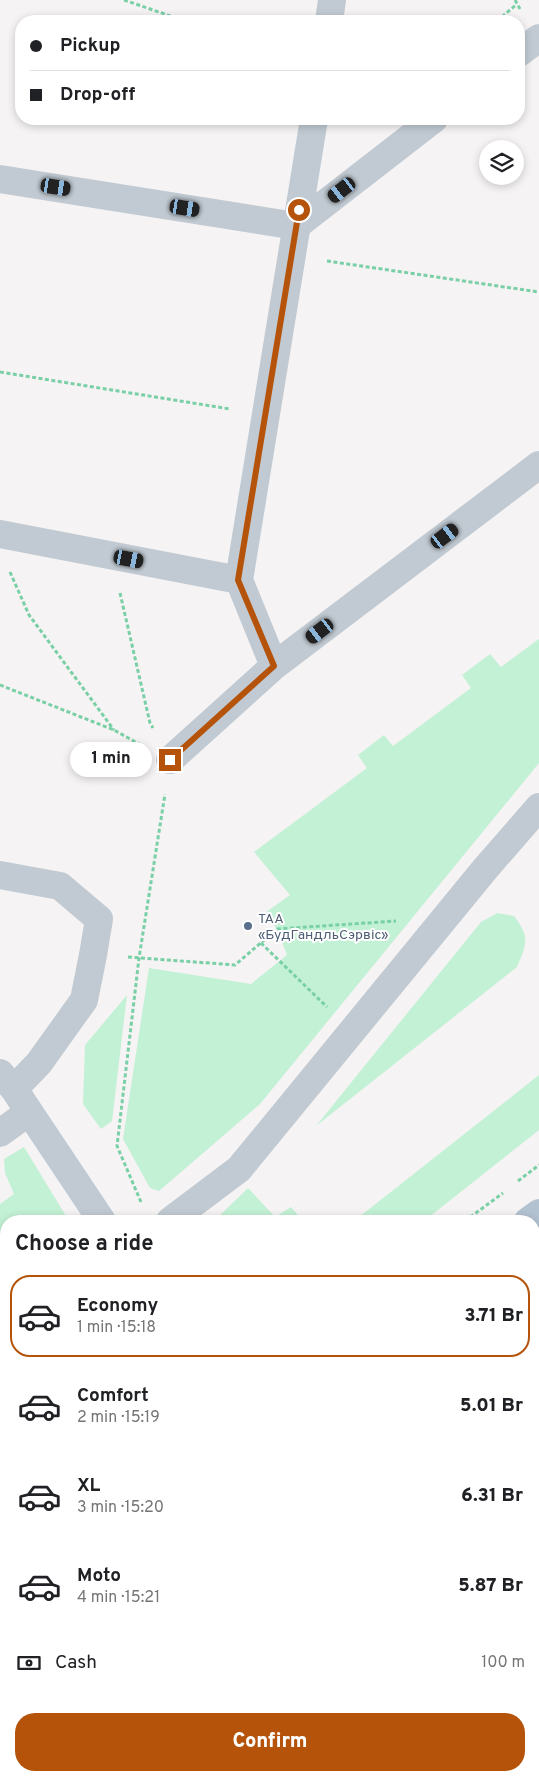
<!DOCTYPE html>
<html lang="en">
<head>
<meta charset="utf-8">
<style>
	:root { --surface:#fff; --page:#f6f6f6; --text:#202124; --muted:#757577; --line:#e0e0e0; --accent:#b45309 }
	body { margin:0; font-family:Overpass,sans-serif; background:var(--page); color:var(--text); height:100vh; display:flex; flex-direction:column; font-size:19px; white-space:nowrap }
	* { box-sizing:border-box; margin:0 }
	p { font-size:16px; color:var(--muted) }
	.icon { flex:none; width:28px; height:28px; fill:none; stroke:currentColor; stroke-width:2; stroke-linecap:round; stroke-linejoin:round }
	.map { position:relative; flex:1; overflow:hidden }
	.sheet { position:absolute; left:0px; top:1215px; width:540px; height:566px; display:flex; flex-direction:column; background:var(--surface); border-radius:20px 20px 0 0; box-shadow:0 2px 8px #0003 }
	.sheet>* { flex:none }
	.banner { position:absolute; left:15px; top:15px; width:510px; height:110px; border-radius:20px; box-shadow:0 2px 8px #0003; display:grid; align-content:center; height:110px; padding:0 15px; background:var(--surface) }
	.controls { position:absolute; left:479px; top:140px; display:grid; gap:10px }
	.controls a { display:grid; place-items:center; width:45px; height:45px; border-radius:50%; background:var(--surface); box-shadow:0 2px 8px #0003; font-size:25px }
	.end { position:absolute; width:22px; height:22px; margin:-11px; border:6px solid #b45309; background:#fff; box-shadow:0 0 0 2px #fff }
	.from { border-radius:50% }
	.bubble { position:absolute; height:35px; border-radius:18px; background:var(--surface); box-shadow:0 2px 8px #0003; font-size:16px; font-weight:800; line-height:35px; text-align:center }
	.car { position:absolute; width:15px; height:30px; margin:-15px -8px; border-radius:6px; box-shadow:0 0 4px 1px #0007; background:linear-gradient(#222 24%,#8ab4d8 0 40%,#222 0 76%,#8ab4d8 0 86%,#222 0) }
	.banner b { display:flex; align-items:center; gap:18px; height:48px; font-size:19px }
	.banner b+b { border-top:1px solid var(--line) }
	.banner i { width:12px; height:12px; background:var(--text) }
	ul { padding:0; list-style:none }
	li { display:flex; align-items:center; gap:15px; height:82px; margin:0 10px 8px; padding:0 5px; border:2px solid transparent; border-radius:20px }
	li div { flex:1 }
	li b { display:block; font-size:19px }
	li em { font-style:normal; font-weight:800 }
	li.on { border-color:var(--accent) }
	li>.icon { width:45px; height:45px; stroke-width:1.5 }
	h2 { padding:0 15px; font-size:22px; line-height:60px }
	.pay { display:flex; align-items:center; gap:12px; height:55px; padding:0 15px; font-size:19px }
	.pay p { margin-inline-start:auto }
	.cta { display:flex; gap:10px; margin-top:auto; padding:10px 15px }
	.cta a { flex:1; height:58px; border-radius:20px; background:var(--accent); color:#fff; font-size:20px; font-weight:800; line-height:58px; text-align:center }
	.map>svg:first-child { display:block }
	.green { fill:#c3f1d5 }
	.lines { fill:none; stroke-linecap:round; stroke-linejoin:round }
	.path { stroke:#7ad0a6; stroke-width:3; stroke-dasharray:4 2.5; stroke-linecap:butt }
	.minor { stroke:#c1cad2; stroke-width:28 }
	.major { stroke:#b3c2d1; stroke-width:28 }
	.tram { stroke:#b5b8bd; stroke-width:1 }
	.route { stroke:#b45309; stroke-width:6 }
	.service-dot { fill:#5c6f8a; stroke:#fff; stroke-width:2 }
	.labels { text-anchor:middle; stroke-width:4; stroke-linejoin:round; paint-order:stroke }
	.service-label { font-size:14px; fill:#4e5e75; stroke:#fff; text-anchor:start }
</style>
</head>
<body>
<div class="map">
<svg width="539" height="1781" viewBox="0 0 539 1781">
	<rect width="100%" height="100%" fill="#f5f3f3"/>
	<path class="green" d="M539 639V763L260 1104 159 1191 150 1188 123 1139 149 968 251 984 287 955 277 929 265 913 290 895 254 852 367 768 358 755 384 735 393 746 471 688 462 675 490 654 501 667Z
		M497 913 514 916C530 937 527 944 517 967L316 1126 481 922Z
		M127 995 112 1121 101 1129 83 1104 85 1045Z
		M539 1075V1130L424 1221H354Z
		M24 1147 69 1221H6V1270L0 1275V1204L14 1194 5 1173 4 1159Z
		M248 1188 275 1217 291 1207 303 1221H214Z
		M6 1422V1506L0 1511V1427Z
		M539 1422V1586L534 1590V1426Z"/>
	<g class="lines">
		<path class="path" d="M124 0 185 21
			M515 0 520 9
			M497 21 517 4
			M327 261 539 292
			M0 372 230 409
			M10 572 29 615 114 730
			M120 593 150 723 153 728
			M0 685 114 730 139 744
			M261 943 327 1007
			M128 957 235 965 277 929 396 921
			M518 1181 539 1165
			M141 1202 117 1146 139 958 165 794
			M465 1221 503 1193
			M534 1378 539 1374
			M0 1535 6 1530
			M0 1771 6 1767
			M194 1775 195 1781"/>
		<path class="minor" d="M329 21 332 0
			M519 53 539 38
			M314 119 239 580 274 666 539 465
			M0 179 296 226 434 119
			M0 534 239 580
			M170 760 274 666
			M0 875 60 886 99 919 93 955 84 1000 39 1063 14 1089
			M0 1073 14 1089 102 1221
			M0 1133 29 1112
			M170 1221 239 1169 485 869 539 807
			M0 1339 6 1334
			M345 1775 350 1781"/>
		<path class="major" d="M528 1221 539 1213
			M534 1330 539 1326
			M0 1612 6 1608
			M0 1730 6 1726"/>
		<path class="tram" d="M534 1267 539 1263
			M534 1294 539 1290
			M0 1663 6 1658
			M0 1689 6 1684"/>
	</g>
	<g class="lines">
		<path class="route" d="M170 760 274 666 238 580 299 210"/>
	</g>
	<circle class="service-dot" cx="248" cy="926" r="5"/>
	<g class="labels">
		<g class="service-label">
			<text x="258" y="923">ТАА<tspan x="258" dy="16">«БудГандльСэрвіс»</tspan></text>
		</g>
	</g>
</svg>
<div class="controls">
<a><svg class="icon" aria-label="layers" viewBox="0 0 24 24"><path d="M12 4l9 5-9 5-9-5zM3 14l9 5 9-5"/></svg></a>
</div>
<i class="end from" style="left:299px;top:210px"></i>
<i class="end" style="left:170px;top:760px"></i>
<div class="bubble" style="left:70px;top:742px;width:82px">1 min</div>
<i class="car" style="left:56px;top:187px;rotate:99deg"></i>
<i class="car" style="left:342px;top:190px;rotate:232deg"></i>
<i class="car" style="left:185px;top:208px;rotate:99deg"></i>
<i class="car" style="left:445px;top:536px;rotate:53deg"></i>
<i class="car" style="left:129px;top:559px;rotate:101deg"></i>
<i class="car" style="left:320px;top:631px;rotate:233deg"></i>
<div class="banner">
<b><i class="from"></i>Pickup</b>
<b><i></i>Drop-off</b>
</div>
<section class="sheet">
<h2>Choose a ride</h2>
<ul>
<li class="on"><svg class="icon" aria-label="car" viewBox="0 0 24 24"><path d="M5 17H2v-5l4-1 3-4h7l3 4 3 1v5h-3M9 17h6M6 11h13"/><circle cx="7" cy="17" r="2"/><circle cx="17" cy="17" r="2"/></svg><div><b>Economy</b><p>1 min · 15:18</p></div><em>3.71 Br</em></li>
<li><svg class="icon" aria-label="car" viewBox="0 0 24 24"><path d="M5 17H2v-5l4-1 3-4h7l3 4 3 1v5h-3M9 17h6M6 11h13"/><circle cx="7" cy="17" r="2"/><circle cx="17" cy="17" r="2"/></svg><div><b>Comfort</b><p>2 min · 15:19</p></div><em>5.01 Br</em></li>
<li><svg class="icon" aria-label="car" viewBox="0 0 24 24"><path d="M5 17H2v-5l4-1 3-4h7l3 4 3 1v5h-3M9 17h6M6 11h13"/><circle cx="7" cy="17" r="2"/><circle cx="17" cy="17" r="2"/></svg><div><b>XL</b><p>3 min · 15:20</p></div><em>6.31 Br</em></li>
<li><svg class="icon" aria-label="car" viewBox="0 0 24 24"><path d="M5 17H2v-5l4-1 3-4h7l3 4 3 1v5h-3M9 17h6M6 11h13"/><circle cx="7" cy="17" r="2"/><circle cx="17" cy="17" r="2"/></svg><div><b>Moto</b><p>4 min · 15:21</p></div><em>5.87 Br</em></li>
</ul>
<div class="pay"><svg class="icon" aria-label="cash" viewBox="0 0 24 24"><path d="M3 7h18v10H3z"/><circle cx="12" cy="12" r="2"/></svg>Cash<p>100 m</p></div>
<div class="cta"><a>Confirm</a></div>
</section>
</div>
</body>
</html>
